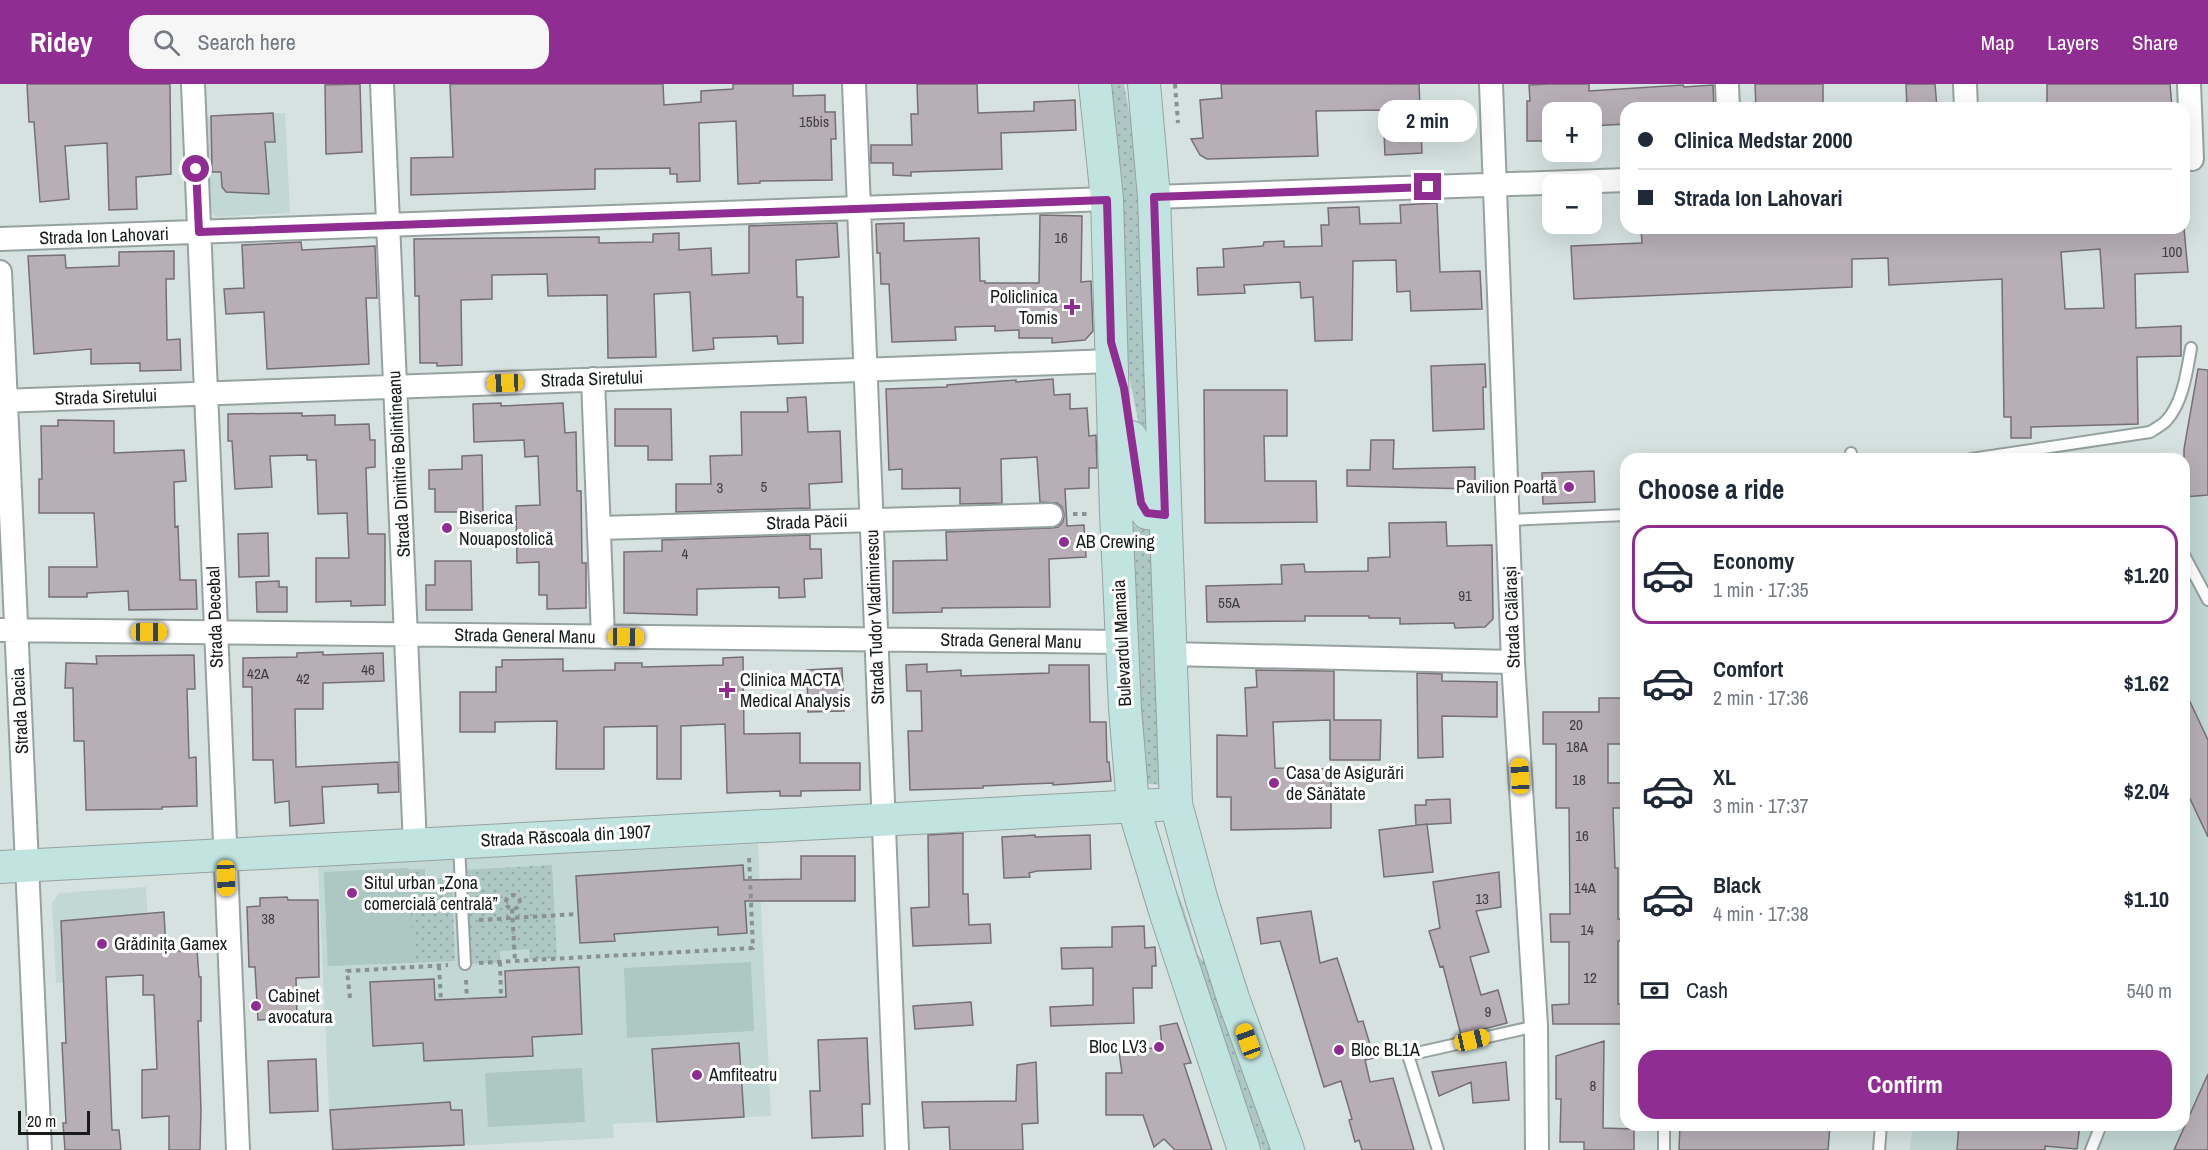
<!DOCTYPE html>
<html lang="en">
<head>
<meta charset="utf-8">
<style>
	:root { --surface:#fff; --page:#f6f6f7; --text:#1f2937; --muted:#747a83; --line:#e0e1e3; --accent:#902d93 }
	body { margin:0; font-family:"Archivo Narrow",sans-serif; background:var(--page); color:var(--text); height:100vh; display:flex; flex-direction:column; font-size:22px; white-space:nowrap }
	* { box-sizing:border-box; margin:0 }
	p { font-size:20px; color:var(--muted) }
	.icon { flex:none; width:33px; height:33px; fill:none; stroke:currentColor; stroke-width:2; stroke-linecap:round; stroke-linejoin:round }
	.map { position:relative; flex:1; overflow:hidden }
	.details { position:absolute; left:1620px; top:369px; width:570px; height:678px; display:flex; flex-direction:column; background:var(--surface); border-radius:18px; box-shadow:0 6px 24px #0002 }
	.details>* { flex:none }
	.hud { position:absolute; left:1620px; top:18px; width:570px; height:132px; border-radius:18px; box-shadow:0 6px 24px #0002; display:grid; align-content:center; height:132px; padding:0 18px; background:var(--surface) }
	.buttons { position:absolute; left:1542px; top:18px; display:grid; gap:12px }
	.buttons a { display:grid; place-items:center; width:60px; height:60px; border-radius:12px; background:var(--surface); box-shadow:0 6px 24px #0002; font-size:30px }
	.scale { position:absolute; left:18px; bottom:15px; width:72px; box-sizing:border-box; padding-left:6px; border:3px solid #171c1b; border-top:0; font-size:16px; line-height:21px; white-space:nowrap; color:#171c1b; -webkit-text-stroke:4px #fff; paint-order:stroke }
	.end { position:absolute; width:27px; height:27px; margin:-14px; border:8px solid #902d93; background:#fff; box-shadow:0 0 0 3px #fff }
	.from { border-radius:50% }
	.bubble { position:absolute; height:42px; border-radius:18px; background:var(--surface); box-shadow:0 6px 24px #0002; font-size:20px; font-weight:800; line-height:42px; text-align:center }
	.car { position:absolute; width:18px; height:36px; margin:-18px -9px; border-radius:8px; box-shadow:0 0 4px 2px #0007; background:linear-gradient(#f5c518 24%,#345 0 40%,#f5c518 0 76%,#345 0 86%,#f5c518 0) }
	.hud b { display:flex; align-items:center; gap:21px; height:57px; font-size:22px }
	.hud b+b { border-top:2px solid var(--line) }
	.hud i { width:15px; height:15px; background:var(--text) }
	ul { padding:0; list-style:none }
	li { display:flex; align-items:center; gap:18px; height:99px; margin:0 12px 9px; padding:0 6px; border:3px solid transparent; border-radius:18px }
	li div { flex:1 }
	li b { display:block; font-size:22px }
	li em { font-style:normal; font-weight:800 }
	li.current { border-color:var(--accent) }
	li>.icon { width:54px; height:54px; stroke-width:1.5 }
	h2 { padding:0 18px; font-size:27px; line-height:72px }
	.pay { display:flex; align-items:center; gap:15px; height:66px; padding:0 18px; font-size:22px }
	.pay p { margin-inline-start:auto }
	.cta { display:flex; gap:12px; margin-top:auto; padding:12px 18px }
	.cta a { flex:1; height:69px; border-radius:18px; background:var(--accent); color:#fff; font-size:24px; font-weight:800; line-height:69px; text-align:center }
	header { display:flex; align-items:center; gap:36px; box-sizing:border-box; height:84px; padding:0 30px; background:var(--accent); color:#fff }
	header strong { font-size:28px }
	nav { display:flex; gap:33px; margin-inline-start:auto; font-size:21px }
	.search { width:420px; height:54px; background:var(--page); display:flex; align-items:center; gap:15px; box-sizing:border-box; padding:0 21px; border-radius:18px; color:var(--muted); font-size:22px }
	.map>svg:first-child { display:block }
	.built { fill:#c2d8d4 }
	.grass { fill:url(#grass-dots) }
	.green { fill:#adc7c3 }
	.building { fill:#b7aeb6; stroke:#776f76; stroke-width:1.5; fill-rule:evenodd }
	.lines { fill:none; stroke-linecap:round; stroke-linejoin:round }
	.lane-casing { stroke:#96a2a0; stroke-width:14 }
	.street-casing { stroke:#96a2a0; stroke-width:26 }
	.secondary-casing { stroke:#96a2a0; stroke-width:34 }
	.path { stroke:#899291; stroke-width:4; stroke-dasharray:4.5 4.5; stroke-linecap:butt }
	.lane { stroke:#fff; stroke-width:10 }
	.street { stroke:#fff; stroke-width:22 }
	.secondary { stroke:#c2e4e0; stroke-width:32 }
	.route { stroke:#902d93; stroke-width:8 }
	.poi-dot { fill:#902d93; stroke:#fff; stroke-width:2 }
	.labels { text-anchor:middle; stroke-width:6; stroke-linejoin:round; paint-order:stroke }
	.number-label { font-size:15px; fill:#3f4042 }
	.street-label { font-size:18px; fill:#171c1b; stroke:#fff }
	.poi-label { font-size:18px; fill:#171c1b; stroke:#fff; text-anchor:start }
</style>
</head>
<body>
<header>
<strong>Ridey</strong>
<div class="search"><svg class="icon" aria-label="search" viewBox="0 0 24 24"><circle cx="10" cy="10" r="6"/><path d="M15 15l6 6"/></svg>Search here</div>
<nav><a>Map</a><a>Layers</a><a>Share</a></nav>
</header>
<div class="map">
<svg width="2208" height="1066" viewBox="0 0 2208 1066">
	<defs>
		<pattern id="grass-dots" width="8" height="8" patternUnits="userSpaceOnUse" patternTransform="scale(1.5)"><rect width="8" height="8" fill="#adc7c3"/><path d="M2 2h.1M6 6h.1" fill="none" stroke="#94aaa7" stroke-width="1.8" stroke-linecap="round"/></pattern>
	</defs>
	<rect width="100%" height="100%" fill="#d5e2e0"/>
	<path class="built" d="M285 29 290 129 217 133 206 125 202 33Z
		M2208 376V1066H1910L1913 1041H2184V378Z
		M758 760 771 1032 613 1040 614 1054 371 1066H331L318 782Z
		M146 803 151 890 56 899 52 819 59 809Z"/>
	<path class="grass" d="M1106 0H1124L1135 60 1150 423 1138 336 1123 261Z
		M1131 442 1153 443 1161 701 1140 699Z
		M552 781 557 874 530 876 529 865 500 867V878L465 880 461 786Z
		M1167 783 1184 825 1198 871 1211 887 1274 1066H1262L1252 1037 1230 1007Z
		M425 785V794H452L455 877 328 882 324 789Z"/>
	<path class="green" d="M409 784 413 878 328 882 324 788Z
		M751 878 754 947 627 954 624 884Z
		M582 984 585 1038 488 1043 485 989Z"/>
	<path class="building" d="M27 0H170L171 90 136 93 137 125 109 126 107 59 65 62 69 115 40 118 34 38H29Z
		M360 0 362 68 326 70 325 1Z
		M450 0H663L664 21 701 18V7L733 5V0H793V12L825 11V28H835L836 55H831L832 96 760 97V99L738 100 736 37 699 39 700 97 677 98V90H670V84L595 85V105L411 111V74L453 73Z
		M917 0H977L978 29 1034 27V18L1075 16 1076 46 1001 49 1002 85 911 88V92L893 91V79H871V61H912L911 30H918Z
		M1221 0H1419L1422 69 1385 71 1383 26 1316 27 1318 72 1207 75 1200 71 1191 55 1203 54 1200 16 1222 14Z
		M1549 0H1589V7L1683 1 1684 3 1713 1 1714 24H1626V40L1592 42V28H1552V57H1527V17H1530L1529 1Z
		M1755 0H1823V24H1756Z
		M1906 0H1935L1937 24H1907Z
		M2047 0H2170L2172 24H2047Z
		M273 29 275 58H265L269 110 226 108 222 103 221 88H212L211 32Z
		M1437 119 1440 188 1480 187 1482 225 1411 227 1410 207 1397 208 1396 176 1353 177 1352 256 1315 257 1313 213 1301 214 1300 198 1244 201 1245 209 1198 211 1197 184 1224 183 1223 165 1263 162 1264 158 1284 157V163L1322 162 1321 141H1329L1328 124 1359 123 1360 140 1401 139 1400 121Z
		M1040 131 1082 132 1081 198 1091 197 1093 247 1085 256 1052 259V254H1019V246L995 247V242L955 243 956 256 892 258 889 200H881L880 169H877L876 140 904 139V157L979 154 980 197H985V199H1039Z
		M837 139 839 173 796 176 797 213H803V259L778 260 777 252 713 254 714 265 693 267 690 208 654 210 656 273 608 274 607 211 548 212 547 190 492 191V215L461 216 462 281 437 282V279H420L419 212H415L414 155 599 153V159L653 158V150L679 149V166L711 164 712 191 749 189V142Z
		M1641 144H2184L2188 188 2135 190 2136 244 2181 242V272L2137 273 2138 340 2031 343V354H2011V333H2004L2002 195 1889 201 1888 174 1852 175V203L1574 215 1571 162 1642 159ZM2100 165 2104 224 2065 225 2061 168Z
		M301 158 302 166 375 162 377 214H366L369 280 267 285 264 228 226 230 224 205 244 204 242 161Z
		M174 167V195H166L167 256 180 255 181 286 140 287V279L91 280V265L34 270 28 172 65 171 66 184 119 182V168Z
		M1485 280 1486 303H1483L1484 345 1433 347 1431 282Z
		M2198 285 2208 286V411L2184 413V365Z
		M1053 295 1054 311 1070 310V325L1087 324 1089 352 1096 351 1097 384H1089V404L1065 405 1067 442 1084 441 1086 473 1049 475 1050 523 942 524V528L893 529V477L947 476 946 448 1051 444 1058 443 1063 438 1064 430 1062 423 1057 419 1040 418 1037 373 1001 375 1002 419 960 420V404L902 405V385L889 386 886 305 947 303V301L1016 296V298Z
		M1204 306H1287V352H1264L1265 397H1316L1317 438 1205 439Z
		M806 313 808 348 840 347 842 398 809 400 810 424 676 428V400H711L710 372 742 371 741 328H788L787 314Z
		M501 319V322L563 319 565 349 576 348 577 407H581L582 479H586V524L547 525V511H539V478L517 479 516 422 540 421 538 372 525 373 524 356 474 358 473 320Z
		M615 325H671L672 376H648V362H615Z
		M302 329V332L335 331V341L369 340 370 356H375V383L366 384 368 450H385V521L351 522V517L316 518V474H349L347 429 318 430 316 376H307V371L270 372 272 403 235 405 232 357H228V330Z
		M58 336 114 337V369L184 366 186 397 174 398 175 443 178 442 180 496H196L197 525 129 526 128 507 87 509V513H49V483H97L94 429H39V395H42L41 342H58Z
		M1371 356H1394L1393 385 1475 383V405L1347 402V386H1370Z
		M482 371 483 428H435V405H429V386L462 385V372Z
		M1594 387 1595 418 1543 420 1542 389Z
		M1446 438 1447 462 1492 461 1493 535 1485 543 1455 544 1454 539 1400 540V534H1369V532H1305V537L1207 538 1206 502 1282 500 1281 481 1304 480 1305 488 1368 487V474L1390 473 1389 439Z
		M268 449 269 492 239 493 238 450Z
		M810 451V465H821L822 494 804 495 805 513 779 514V503L697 505V531L624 529V468L662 467V456Z
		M435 477H471L472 526H426V501H435Z
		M279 497V503H287V528H257L256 498Z
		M323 568V571L383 569 384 597 323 599V625H295L296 683 398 678 399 708 378 709V700L322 703 324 739 290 742 289 717 275 719 273 676H253L252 603H243V574L297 573V569Z
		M194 571 195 605H187L189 674 196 673 197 722 162 723V725L86 726 84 657H74L73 604H65L66 579 97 580 96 572Z
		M743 573 744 650 800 649V679H860V706L801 707V712H780V707L727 709 725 640 681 642V695H657V642L604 643V685H556L557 637 495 638V648H460V608H496V583H502V576L563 575V587L615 586V579H642V583L723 581V574Z
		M927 580V588L961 586V592L1049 589V581H1089L1090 638H1106L1107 678H1109L1111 697 1053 701V699L983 702V704L910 706 908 647H922L921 607H907L906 581Z
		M842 584 844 627 808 628 807 586Z
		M1256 586 1334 587V636H1381L1380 676H1330V636L1273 638 1275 684 1331 685V744L1231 746V713H1217V651L1247 652 1245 604 1257 603Z
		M1417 589 1442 590V597L1497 598V633L1442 632 1443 673 1418 674Z
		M2184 605 2208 656V753L2184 702Z
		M1599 614H1625L1626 660H1608V699H1626V724H1613L1615 784H1618V835H1626V856L1618 857V920H1626V940H1553L1552 921 1569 920V858H1551L1550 830H1570L1569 724H1556V660H1543V628H1599Z
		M1450 715 1451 739 1416 741 1415 721H1426V716Z
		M1427 740 1433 788 1384 793 1379 746Z
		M963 749V810H968L969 841 990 840 991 859 913 862 911 824 929 823 928 751Z
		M1035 751V753L1090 751 1091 785 1037 787 1029 789 1030 793 1004 794 1002 753Z
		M801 772H855V817H745L747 849 718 851V843L614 850 615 857 580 859 576 792 743 781 744 796 801 795Z
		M1499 788 1501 823 1476 827 1489 868 1470 873 1481 911 1498 906 1507 939 1461 951 1443 882 1440 883 1429 847 1440 844 1433 798Z
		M287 813 288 816H318L319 893 296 894 297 934 258 936 255 883H249L247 823 260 822V814Z
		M1311 827 1320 879 1337 874 1358 938 1363 937 1374 974 1365 976 1370 998 1393 994 1414 1066H1362L1359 1056 1355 1058 1349 1036 1352 1035 1341 997 1324 1003 1280 857 1261 860 1257 834Z
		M164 828 166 868 197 866 199 893H201V937H198L201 1027 200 1066H169V1032L142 1034V986L157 985 154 911H143V891L106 893 112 1046H119L121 1066H65L63 1039H66L62 959H66L61 837Z
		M1144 842 1145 864 1155 863 1156 882H1152V904H1133L1134 939 1051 942 1050 923 1093 921V884L1062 885 1061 864 1112 863V843Z
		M579 883 582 950 532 953 533 972 424 977 423 959 373 962 370 898 434 895 435 916 506 913 505 887Z
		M971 918 973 941 915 945 913 922Z
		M1177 939 1191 979 1184 980 1212 1066H1175L1164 1055 1154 1063 1143 1031H1106V989H1122L1119 968 1162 963 1160 942Z
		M867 954 870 1020H862L863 1052 812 1054 810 1007H820L818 956Z
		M1604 957 1603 1044 1634 1045V1066H1584V1058H1560L1561 1015H1556V972Z
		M739 959 744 1033 657 1038 652 965Z
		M316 975 318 1027 270 1029 268 977Z
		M1036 978 1038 1039 1022 1040 1023 1066H950L949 1043 924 1044 922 1018 1016 1017 1017 981Z
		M1506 978 1509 1016 1473 1019 1471 998 1439 1012 1432 988Z
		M2208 990V1066H2174Z
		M450 1018 451 1026H462L464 1061 333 1066 330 1026Z
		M1680 1041H1830L1828 1066H1679Z
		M1959 1041H2080L2077 1065 2045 1062V1066H1957Z"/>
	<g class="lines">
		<defs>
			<path id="lane" d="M1851 369V375
				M1971 375 2150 348C2155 345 2162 341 2166 337 2183 319 2187 287 2191 264
				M1508 436 1626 431
				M2184 471 2208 516
				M459 762 465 880
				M1664 1041V1066
				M1438 1066 1408 971 1536 942
				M1879 1066 1881 1041
				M2091 1066 2101 1041"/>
			<path id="street" d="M193 0 238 1066
				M382 0 415 761
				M854 0 897 1066
				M1491 0 1513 578 1536 942 1537 1066
				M1727 0 1728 24
				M1965 0 1966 24
				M2189 0 2192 75
				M1154 113 1626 96
				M0 155 1107 115
				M0 188 40 1066
				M593 295 603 553
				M0 317 1111 277
				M599 444 1051 431
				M0 546 1122 558
				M1170 570 1513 578"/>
			<path id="secondary" d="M1095 0 1107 115 1116 429 1125 624 1133 721 1165 827 1244 1066
				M1144 0 1154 113 1176 720 1202 817 1233 914 1288 1066
				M1131 353 1141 419 1147 429 1165 431
				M0 783 1176 720"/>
		</defs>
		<use href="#lane" class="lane-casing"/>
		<use href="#street" class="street-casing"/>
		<use href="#secondary" class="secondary-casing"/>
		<path class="path" d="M1175 0 1178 39
			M1073 430H1089
			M506 818a7 7 0 1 1 14 0a7 7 0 1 1-14 0Z
			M512 825 515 877
			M479 836 578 830
			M500 878 501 913
			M479 879 753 864 749 772H747
			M439 882 441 916
			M466 896 467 915
			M350 914 347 887 448 881"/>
		<use href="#lane" class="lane"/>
		<use href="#street" class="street"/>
		<use href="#secondary" class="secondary"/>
	</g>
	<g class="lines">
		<path class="route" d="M196 85 199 148 1107 116 1111 258 1124 304 1141 419 1147 429 1165 431 1154 113 1428 103"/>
	</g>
	<g class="poi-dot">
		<path d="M1069 214h6v6h6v6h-6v6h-6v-6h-6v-6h6z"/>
		<circle cx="1569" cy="403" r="6"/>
		<circle cx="447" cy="444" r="6"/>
		<circle cx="1064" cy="458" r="6"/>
		<path d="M724 597h6v6h6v6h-6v6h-6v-6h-6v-6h6z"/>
		<circle cx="1274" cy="699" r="6"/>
		<circle cx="352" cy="809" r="6"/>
		<circle cx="102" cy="860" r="6"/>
		<circle cx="256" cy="922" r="6"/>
		<circle cx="1159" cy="963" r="6"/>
		<circle cx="1339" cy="966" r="6"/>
		<circle cx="697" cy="991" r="6"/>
	</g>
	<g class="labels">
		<g class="number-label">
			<text x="814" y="43">15bis</text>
			<text x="1061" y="159">16</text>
			<text x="2172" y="173">100</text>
			<text x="764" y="408">5</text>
			<text x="720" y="409">3</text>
			<text x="685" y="475">4</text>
			<text x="1465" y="517">91</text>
			<text x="1229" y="524">55A</text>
			<text x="368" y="591">46</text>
			<text x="258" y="595">42A</text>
			<text x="303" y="600">42</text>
			<text x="1576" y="646">20</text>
			<text x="1577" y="668">18A</text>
			<text x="1579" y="701">18</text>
			<text x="1582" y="757">16</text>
			<text x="1585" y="809">14A</text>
			<text x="1482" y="820">13</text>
			<text x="268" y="840">38</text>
			<text x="1587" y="851">14</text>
			<text x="1590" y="899">12</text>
			<text x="1488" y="933">9</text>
			<text x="1593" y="1007">8</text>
		</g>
		<g class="street-label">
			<text transform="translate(104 152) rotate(-2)" y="6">Strada Ion Lahovari</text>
			<text transform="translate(592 295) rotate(-2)" y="6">Strada Siretului</text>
			<text transform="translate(106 313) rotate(-2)" y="6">Strada Siretului</text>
			<text transform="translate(399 380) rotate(-93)" y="6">Strada Dimitrie Bolintineanu</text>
			<text transform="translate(807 438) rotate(-2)" y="6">Strada Păcii</text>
			<text transform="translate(215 533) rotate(-92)" y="6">Strada Decebal</text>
			<text transform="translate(875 533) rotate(-92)" y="6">Strada Tudor Vladimirescu</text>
			<text transform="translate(1512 533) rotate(-92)" y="6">Strada Călărași</text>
			<text transform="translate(525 552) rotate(1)" y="6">Strada General Manu</text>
			<text transform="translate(1011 557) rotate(1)" y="6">Strada General Manu</text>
			<text transform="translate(1122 559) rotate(-93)" y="6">Bulevardul Mamaia</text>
			<text transform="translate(20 627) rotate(-93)" y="6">Strada Dacia</text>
			<text transform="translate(566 752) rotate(-3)" y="6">Strada Răscoala din 1907</text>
		</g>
		<g class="poi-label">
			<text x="1058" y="219" text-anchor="end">Policlinica<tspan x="1058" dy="21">Tomis</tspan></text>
			<text x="1557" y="409" text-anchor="end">Pavilion Poartă</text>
			<text x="459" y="440">Biserica<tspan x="459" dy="21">Nouapostolică</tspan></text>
			<text x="1076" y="464">AB Crewing</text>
			<text x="740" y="602">Clinica MACTA<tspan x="740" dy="21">Medical Analysis</tspan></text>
			<text x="1286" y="695">Casa de Asigurări<tspan x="1286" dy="21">de Sănătate</tspan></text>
			<text x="364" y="805">Situl urban „Zona<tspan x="364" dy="21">comercială centrală”</tspan></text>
			<text x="114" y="866">Grădinița Gamex</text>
			<text x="268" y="918">Cabinet<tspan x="268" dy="21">avocatura</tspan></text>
			<text x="1147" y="969" text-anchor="end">Bloc LV3</text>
			<text x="1351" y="972">Bloc BL1A</text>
			<text x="709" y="997">Amfiteatru</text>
		</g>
	</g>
</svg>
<div class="buttons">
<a>+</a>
<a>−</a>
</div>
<div class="scale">20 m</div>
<i class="end from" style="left:196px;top:85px"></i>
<i class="end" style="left:1428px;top:103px"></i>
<div class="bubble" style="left:1378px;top:16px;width:99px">2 min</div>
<i class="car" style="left:505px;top:299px;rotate:268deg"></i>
<i class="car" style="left:149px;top:548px;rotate:90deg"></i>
<i class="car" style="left:626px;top:553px;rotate:91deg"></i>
<i class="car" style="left:1520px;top:692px;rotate:357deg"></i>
<i class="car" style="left:226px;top:794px;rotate:178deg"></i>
<i class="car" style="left:1472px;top:956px;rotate:77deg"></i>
<i class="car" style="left:1248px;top:957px;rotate:340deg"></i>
<div class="hud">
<b><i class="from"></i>Clinica Medstar 2000</b>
<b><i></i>Strada Ion Lahovari</b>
</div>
<section class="details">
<h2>Choose a ride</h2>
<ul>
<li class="current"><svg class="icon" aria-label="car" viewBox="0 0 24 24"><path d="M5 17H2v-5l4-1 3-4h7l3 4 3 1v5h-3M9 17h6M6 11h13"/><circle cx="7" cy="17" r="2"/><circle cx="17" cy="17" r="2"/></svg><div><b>Economy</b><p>1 min · 17:35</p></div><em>$1.20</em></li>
<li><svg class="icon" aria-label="car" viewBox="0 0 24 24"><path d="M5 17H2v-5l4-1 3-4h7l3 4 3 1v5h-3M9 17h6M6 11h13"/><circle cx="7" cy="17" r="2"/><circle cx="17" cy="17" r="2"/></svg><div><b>Comfort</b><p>2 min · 17:36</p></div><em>$1.62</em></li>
<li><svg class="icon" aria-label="car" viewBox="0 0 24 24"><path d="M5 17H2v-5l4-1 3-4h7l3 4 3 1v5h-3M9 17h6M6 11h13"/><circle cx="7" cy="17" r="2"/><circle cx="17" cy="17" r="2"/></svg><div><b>XL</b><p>3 min · 17:37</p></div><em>$2.04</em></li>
<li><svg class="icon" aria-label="car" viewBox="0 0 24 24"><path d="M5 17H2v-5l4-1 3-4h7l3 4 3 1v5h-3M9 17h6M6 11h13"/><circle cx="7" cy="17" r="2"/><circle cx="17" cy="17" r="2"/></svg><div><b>Black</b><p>4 min · 17:38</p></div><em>$1.10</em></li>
</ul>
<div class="pay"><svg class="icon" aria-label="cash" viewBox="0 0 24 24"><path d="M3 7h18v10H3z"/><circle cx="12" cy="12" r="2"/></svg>Cash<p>540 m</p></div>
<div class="cta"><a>Confirm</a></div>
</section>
</div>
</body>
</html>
